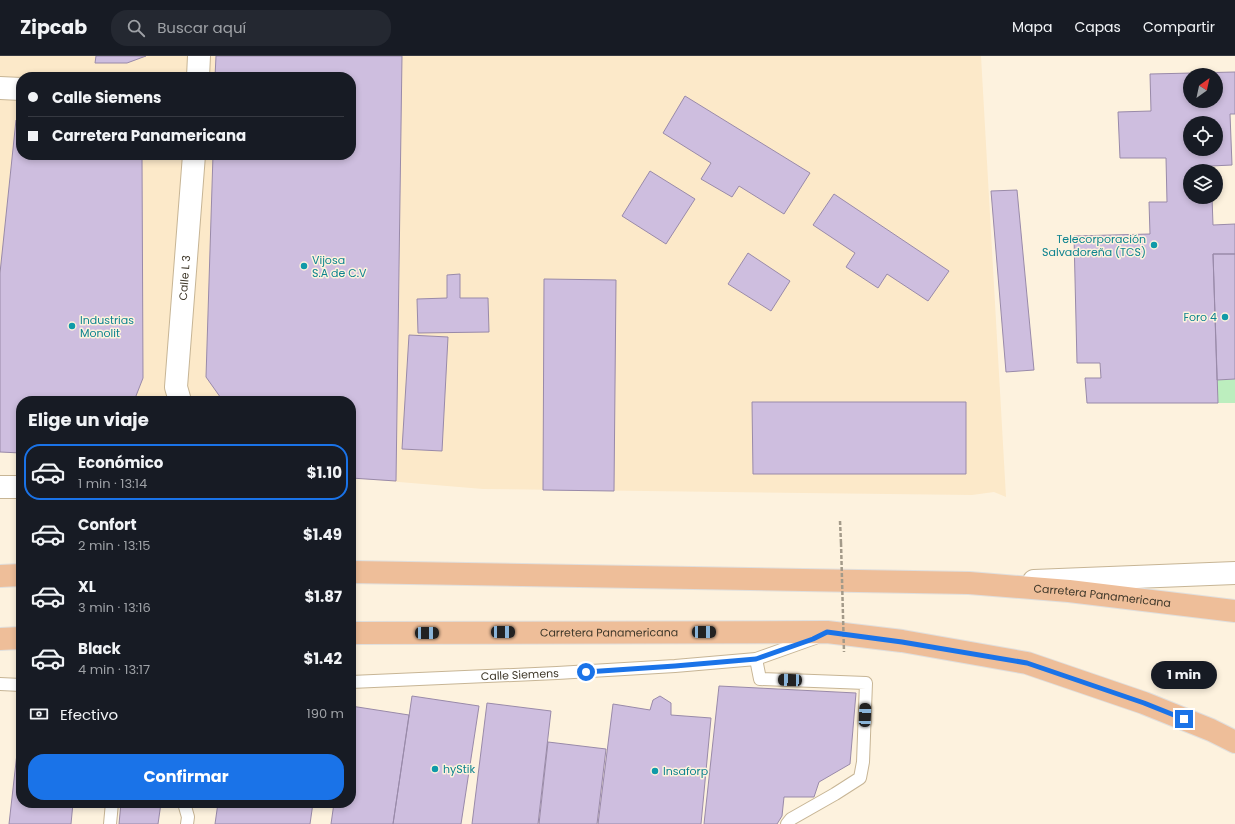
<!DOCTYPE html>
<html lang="es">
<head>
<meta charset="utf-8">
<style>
	:root { --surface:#171b24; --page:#242831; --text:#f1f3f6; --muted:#9ea1a6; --line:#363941; --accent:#1a73e8 }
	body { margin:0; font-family:Poppins,sans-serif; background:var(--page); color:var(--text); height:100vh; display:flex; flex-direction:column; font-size:15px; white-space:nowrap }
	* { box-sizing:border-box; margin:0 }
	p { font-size:13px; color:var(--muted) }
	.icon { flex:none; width:22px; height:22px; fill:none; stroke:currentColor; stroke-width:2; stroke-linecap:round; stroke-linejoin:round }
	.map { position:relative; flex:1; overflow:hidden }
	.drawer { position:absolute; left:16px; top:340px; width:340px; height:412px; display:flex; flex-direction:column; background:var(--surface); border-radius:16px; box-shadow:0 2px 6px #0003 }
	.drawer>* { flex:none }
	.hud { position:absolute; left:16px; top:16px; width:340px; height:88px; border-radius:16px; box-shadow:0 2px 6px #0003; display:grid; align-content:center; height:88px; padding:0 12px; background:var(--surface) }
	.needle { width:26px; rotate:33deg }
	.tools { position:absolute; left:1183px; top:12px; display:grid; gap:8px }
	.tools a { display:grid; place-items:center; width:40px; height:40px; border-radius:50%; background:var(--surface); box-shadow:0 2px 6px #0003; font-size:20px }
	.end { position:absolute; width:18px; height:18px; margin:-9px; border:5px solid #1a73e8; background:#fff; box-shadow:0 0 0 2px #fff }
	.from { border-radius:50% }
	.bubble { position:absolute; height:28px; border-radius:14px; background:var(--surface); box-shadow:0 2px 6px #0003; font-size:13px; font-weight:700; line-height:28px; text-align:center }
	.car { position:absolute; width:12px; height:24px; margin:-12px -6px; border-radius:5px; box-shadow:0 0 3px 1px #0007; background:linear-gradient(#222 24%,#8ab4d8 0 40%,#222 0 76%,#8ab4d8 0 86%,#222 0) }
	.hud b { display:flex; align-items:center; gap:14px; height:38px; font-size:15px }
	.hud b+b { border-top:1px solid var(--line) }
	.hud i { width:10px; height:10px; background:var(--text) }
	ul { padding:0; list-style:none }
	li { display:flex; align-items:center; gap:12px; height:56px; margin:0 8px 6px; padding:0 4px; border:2px solid transparent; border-radius:16px }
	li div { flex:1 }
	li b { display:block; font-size:15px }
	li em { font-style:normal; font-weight:700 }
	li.active { border-color:var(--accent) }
	li>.icon { width:36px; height:36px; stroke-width:1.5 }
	h2 { padding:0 12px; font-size:18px; line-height:48px }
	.pay { display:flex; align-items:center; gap:10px; height:44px; padding:0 12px; font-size:15px }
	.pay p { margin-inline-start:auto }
	.action { display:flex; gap:8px; margin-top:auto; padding:8px 12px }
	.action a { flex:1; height:46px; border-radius:16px; background:var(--accent); color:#fff; font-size:16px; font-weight:700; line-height:46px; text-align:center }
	header { display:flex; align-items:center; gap:24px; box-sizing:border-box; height:56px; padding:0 20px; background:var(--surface); border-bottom:1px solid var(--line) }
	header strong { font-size:19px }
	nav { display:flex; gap:22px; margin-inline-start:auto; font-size:14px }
	.search { width:280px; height:36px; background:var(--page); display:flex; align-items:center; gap:10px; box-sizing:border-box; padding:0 14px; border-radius:16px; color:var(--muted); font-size:15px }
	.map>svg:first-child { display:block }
	.built { fill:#fce9c9; fill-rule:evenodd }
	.green { fill:#bceebe }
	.building { fill:#cebedf; stroke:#998aa9; fill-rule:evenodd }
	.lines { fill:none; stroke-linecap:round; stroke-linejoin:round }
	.lane-casing { stroke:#c7b595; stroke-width:14 }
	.street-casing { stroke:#c7b595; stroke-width:24 }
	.secondary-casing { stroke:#c7b595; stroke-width:24 }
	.primary-casing { stroke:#e0dfdd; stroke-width:24 }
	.path { stroke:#a39a89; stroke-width:2.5; stroke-dasharray:4 2; stroke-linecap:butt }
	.lane { stroke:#fff; stroke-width:12 }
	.street { stroke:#fff; stroke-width:22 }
	.secondary { stroke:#fff; stroke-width:22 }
	.primary { stroke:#eebe99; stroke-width:22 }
	.path-bridge { stroke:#a39a89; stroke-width:2.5; stroke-dasharray:4 2; stroke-linecap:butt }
	.route { stroke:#1a73e8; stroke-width:5 }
	.culture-dot { fill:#0f9aa8; stroke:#fdf2de; stroke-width:1.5 }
	.labels { text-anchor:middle; stroke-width:3; stroke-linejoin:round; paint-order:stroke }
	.culture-label { font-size:11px; fill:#0d838f; stroke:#fdf2de; text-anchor:start }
	.street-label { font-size:11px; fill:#3e3729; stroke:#fdf2de }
</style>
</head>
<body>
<header>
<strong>Zipcab</strong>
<div class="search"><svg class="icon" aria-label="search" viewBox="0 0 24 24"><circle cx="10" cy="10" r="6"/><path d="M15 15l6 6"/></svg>Buscar aquí</div>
<nav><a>Mapa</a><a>Capas</a><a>Compartir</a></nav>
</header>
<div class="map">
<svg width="1235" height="768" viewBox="0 0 1235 768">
	<rect width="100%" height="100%" fill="#fdf2de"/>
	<path class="built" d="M0 0H981L1006 441 994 436 972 439 483 433 351 422V345H21V397L0 396ZM21 21H351V99H21Z"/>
	<path class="green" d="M1235 323V347H1218L1217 324Z"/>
	<path class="building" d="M96 0H146L127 7H95Z
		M216 0H402L396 425 351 422V345H223L206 321 213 99H351V21H215Z
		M1235 16V58H1230L1232 109 1211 110V115H1190V141H1212L1213 169 1235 168V198H1213L1218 347H1087L1085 322H1101L1100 307H1077L1074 180 1150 178 1149 146H1167L1166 102H1120L1118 56 1151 55 1150 18ZM1190 19H1216V45H1190ZM1190 67H1216V93H1190Z
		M685 40 810 117 784 158 739 130 732 141 701 123 711 107 663 77Z
		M16 64 21 65V99H142L143 322 134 345H21V397L0 396V217Z
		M650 115 695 143 666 188 622 160Z
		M1017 134 1034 314 1006 316 991 135Z
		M834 138 949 215 928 245 887 218 878 232 846 211 855 197 813 169Z
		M748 197 790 225 771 255 728 228Z
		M1213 198H1235V323L1217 324Z
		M460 218V242H488L489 276 418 277 417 243 447 242V219Z
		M544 223 616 224 614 435 543 434Z
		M409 279 448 281 442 395 402 393Z
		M752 346H966V418H753Z
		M719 630 856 637 850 708 819 726 814 741H784L782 760 777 768H704Z
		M412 640 479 650 461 768H393Z
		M660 640 671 647V659L711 662 701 768H598L613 648 650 654 653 644Z
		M487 647 551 655 538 768H472Z
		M351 650 409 659 393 768H331L334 747H351Z
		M21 662V747H73L71 768H9Z
		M548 686 606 693 597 768H539Z
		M121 747H161L158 768H119Z
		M218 747H313L310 768H215Z"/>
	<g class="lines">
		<defs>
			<g id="lane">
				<path d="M756 603 760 623 866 627 863 706 860 722 835 738 791 763 787 768"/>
				<path id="s1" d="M351 626 557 617 675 610 756 603 815 582"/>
				<path d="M0 628 21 629"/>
				<path d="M184 747 188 761 187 768"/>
				<path d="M110 768 112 747"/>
			</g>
			<g id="street">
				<path d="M198 21 199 0"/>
				<path d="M0 32 21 33"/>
				<path id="s2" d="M180 345 176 331 194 99"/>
				<path d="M0 431H21"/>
			</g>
			<path id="secondary" d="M1034 525 1235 517"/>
			<g id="primary">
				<path id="s3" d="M351 516 969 527 1069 535 1235 555"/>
				<path d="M0 520 21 519"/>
				<path id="s4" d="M351 577 827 576 902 585 1027 607 1144 647 1211 674 1235 686"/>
				<path d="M0 583 21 582"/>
			</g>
		</defs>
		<use href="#lane" class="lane-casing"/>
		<use href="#street" class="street-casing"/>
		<use href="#secondary" class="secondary-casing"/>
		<use href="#primary" class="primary-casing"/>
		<path class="path" d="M840 465 841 487"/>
		<use href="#lane" class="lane"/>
		<use href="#street" class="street"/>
		<use href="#secondary" class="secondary"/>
		<use href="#primary" class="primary"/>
		<path class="path-bridge" d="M841 487 844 596"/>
	</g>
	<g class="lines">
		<path class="route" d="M586 616 675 610 756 603 813 583 827 576 902 586 1027 607 1144 647 1184 663"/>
	</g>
	<g class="culture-dot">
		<circle cx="1154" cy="189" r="4"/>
		<circle cx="304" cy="210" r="4"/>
		<circle cx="1225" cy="261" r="4"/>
		<circle cx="72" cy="270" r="4"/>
		<circle cx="435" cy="713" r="4"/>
		<circle cx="655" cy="715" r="4"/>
	</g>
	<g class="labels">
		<g class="culture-label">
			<text x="1146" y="187" text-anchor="end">Telecorporación<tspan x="1146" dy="13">Salvadoreña (TCS)</tspan></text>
			<text x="312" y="208">Vijosa<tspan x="312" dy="13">S.A de C.V</tspan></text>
			<text x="1217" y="265" text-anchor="end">Foro 4</text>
			<text x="80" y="268">Industrias<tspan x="80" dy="13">Monolit</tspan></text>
			<text x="443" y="717">hyStik</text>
			<text x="663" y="719">Insaforp</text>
		</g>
		<g class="street-label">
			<text dy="4" stroke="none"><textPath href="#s2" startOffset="124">Calle L 3</textPath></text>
			<text dy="4" stroke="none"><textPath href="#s3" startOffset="752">Carretera Panamericana</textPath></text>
			<text dy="4" stroke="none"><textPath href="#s4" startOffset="258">Carretera Panamericana</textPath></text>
			<text dy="4" stroke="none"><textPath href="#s1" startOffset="169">Calle Siemens</textPath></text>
		</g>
	</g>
</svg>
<div class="tools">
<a><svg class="needle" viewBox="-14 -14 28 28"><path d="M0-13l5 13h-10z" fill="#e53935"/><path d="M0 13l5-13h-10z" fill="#9ea1a6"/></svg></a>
<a><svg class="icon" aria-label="locate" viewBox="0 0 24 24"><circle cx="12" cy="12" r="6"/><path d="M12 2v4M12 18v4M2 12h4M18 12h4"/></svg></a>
<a><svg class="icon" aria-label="layers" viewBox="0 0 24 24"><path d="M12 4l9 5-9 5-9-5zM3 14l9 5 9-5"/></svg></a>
</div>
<i class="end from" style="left:586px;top:616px"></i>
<i class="end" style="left:1184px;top:663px"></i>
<div class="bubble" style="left:1151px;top:605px;width:66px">1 min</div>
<i class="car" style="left:503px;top:576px;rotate:90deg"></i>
<i class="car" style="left:704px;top:576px;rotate:90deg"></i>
<i class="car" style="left:427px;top:577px;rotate:90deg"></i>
<i class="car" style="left:790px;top:624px;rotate:272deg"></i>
<i class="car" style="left:865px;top:659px;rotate:2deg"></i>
<div class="hud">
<b><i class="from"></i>Calle Siemens</b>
<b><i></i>Carretera Panamericana</b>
</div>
<section class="drawer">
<h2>Elige un viaje</h2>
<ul>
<li class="active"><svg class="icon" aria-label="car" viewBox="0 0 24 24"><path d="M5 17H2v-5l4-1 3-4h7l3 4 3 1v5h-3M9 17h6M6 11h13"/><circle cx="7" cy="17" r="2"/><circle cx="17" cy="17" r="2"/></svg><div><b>Económico</b><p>1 min · 13:14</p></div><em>$1.10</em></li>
<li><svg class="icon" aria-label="car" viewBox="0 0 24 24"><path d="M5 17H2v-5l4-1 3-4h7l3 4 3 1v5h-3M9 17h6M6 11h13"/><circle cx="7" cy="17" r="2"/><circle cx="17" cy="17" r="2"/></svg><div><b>Confort</b><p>2 min · 13:15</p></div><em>$1.49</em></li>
<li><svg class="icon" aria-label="car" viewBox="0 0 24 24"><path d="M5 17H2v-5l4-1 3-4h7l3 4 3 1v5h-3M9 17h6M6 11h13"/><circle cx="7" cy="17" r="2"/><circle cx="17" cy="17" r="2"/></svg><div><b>XL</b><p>3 min · 13:16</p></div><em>$1.87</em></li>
<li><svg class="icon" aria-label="car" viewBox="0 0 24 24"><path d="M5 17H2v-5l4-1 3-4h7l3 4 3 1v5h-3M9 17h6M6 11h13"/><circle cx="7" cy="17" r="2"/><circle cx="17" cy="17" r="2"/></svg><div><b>Black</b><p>4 min · 13:17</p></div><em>$1.42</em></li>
</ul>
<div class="pay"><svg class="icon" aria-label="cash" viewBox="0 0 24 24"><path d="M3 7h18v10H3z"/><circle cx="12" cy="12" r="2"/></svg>Efectivo<p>190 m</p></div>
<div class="action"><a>Confirmar</a></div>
</section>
</div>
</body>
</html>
